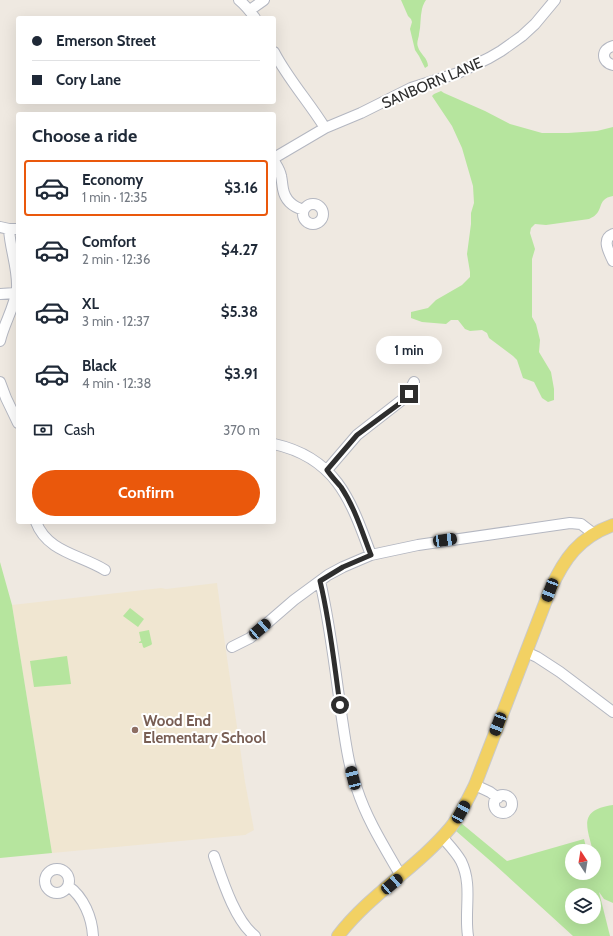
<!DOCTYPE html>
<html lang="en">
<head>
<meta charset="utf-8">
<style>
	:root { --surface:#fff; --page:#f6f6f7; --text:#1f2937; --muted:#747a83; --line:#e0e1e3; --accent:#ea580c }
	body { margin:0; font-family:Cabin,sans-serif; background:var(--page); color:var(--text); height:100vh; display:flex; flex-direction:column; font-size:15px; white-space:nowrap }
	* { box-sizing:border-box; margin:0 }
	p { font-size:13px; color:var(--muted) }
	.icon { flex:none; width:22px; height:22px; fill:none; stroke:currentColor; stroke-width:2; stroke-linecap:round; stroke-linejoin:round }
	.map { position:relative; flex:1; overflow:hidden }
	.panel { position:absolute; left:16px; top:112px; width:260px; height:412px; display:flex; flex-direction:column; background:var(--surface); border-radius:4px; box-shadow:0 4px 16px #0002 }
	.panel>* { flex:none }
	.hud { position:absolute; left:16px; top:16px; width:260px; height:88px; border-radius:4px; box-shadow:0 4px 16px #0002; display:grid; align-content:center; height:88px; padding:0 16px; background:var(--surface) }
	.needle { width:26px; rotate:348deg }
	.buttons { position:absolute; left:565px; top:844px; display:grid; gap:8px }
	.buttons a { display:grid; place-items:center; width:36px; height:36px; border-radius:50%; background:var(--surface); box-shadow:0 4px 16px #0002; font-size:20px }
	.end { position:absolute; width:18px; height:18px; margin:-9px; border:5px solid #2e2e2e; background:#fff; box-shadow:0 0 0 2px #fff }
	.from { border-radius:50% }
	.bubble { position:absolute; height:28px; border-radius:14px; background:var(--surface); box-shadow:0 4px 16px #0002; font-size:13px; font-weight:700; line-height:28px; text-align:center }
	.car { position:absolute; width:12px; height:24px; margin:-12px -6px; border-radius:5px; box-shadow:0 0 3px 1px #0007; background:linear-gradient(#222 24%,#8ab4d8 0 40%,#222 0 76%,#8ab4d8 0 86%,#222 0) }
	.hud b { display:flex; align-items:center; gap:14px; height:38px; font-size:15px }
	.hud b+b { border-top:1px solid var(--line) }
	.hud i { width:10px; height:10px; background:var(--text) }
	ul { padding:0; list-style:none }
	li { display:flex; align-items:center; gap:12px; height:56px; margin:0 8px 6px; padding:0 8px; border:2px solid transparent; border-radius:4px }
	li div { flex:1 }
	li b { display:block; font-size:15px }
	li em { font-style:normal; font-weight:700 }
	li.selected { border-color:var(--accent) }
	li>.icon { width:36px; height:36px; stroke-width:1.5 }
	h2 { padding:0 16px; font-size:18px; line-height:48px }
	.pay { display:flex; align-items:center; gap:10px; height:44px; padding:0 16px; font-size:15px }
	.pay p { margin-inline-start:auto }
	.cta { display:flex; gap:8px; margin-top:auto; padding:8px 16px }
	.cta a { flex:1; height:46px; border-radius:24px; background:var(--accent); color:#fff; font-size:16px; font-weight:700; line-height:46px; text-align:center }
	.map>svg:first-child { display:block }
	.education { fill:#f0e6d1 }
	.green { fill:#b6e59e; fill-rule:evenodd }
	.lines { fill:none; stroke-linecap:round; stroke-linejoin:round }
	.minor-casing { stroke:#b4b7c1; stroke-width:12 }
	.major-casing { stroke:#c9c9c9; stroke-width:14 }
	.minor { stroke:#fff; stroke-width:10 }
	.major { stroke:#f2d163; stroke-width:12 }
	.route { stroke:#2e2e2e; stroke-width:5 }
	.education-dot { fill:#8d6e63; stroke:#fff; stroke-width:1.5 }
	.labels { text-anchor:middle; stroke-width:4; stroke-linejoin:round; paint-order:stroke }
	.street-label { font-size:15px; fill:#2e2e2e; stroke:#fff }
	.education-label { font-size:15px; font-weight:bold; fill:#785e54; stroke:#fff; text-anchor:start }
</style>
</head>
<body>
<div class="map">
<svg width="613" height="936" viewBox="0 0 613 936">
	<rect width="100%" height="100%" fill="#efe9e1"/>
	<path class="education" d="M217 583 225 644 245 782 254 830 245 835 52 853 12 605 161 588 166 589Z"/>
	<path class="green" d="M401 0H426C424 3 423 5 422 9 420 17 421 26 419 34 419 38 416 42 418 47 420 54 428 58 428 66L425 68 419 56 415 50 410 29 412 22 411 19 408 16Z
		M441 91 444 93 485 111 510 124 542 133H568L597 131 613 127V196C595 199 606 212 589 219L546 225 535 224 531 228 530 233 535 249 532 259V317L536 324 540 340 539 352 551 372 554 389V400L548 402 542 398 534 382 523 378 517 360 513 356 489 338 487 333 482 330 470 331 465 329 458 320H451L446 324 422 322 411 318V312L428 308 436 300 462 285 470 277V272L467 254 471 224V213L474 203 473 186 462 148 452 126 432 96 434 94Z
		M0 562 12 605 52 853 0 858Z
		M130 608 144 619 138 627 123 616Z
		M149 630 152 644 151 645 144 648 143 647 142 643H139V642L141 641 139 632Z
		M67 656 71 684 34 687 30 661Z
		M613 805V903L604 899 599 892 610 936H573L494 864 456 831 461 823 507 861 584 839 587 851H572V873H593L594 874V851H593C586 825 579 810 613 805ZM572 895H594V917H572Z"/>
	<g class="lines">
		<defs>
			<path id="minor" d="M239 0C245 5 250 11 255 18
				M250 10 264 0
				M613 46C601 49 601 62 613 65
				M274 52C288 79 309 102 325 128
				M274 158 325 128 361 113 411 88 458 73 489 58 501 51 522 36 535 24 555 0
				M274 161C277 166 280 170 281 176 282 180 282 184 283 189 285 200 293 207 304 210
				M303 214a10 10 0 1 1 20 0a10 10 0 1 1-20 0Z
				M0 227 9 229H18
				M613 234C601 239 609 252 613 261
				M0 294 16 293
				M0 341C4 323 15 307 17 288 18 268 10 249 9 229
				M0 382 6 398 18 423
				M274 444C337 458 351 501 371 555
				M327 470 357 435 407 396 414 382
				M36 522C47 552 81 555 105 570
				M320 581C330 624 335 668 341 712 345 738 348 765 357 789 367 820 385 848 401 876
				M232 647 250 638 294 600 328 575 343 567 371 555 418 545 570 523 581 524 594 534
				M526 652 537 657 560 672 613 712
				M475 785 490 792 498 798
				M494 804a9 9 0 1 1 18 0a9 9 0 1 1-18 0Z
				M442 837C449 845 456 852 461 861 473 885 464 911 468 936
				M214 856C222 879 235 921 255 936
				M45 881a12 12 0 1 1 24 0a12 12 0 1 1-24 0Z
				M68 886C84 897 92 918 93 936"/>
			<path id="major" d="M338 936C370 894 417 868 451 827 461 814 468 799 475 785L550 590C564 559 579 537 613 525"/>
		</defs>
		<use href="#minor" class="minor-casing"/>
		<use href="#major" class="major-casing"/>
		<use href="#minor" class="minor"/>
		<use href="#major" class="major"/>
	</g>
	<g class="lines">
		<path class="route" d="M340 705C334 663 330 622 320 581L343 567 371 555C362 532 355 508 341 487 336 481 331 476 327 470L357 435 399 404 409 394"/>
	</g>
	<circle class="education-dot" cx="135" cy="730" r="4"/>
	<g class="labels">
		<g class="street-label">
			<text transform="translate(432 83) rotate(-23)" y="5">SANBORN LANE</text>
		</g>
		<g class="education-label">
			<text x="143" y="726">Wood End<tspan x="143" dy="17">Elementary School</tspan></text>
		</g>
	</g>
</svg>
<div class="buttons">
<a><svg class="needle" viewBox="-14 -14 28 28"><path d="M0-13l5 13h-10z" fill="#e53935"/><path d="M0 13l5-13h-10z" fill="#747a83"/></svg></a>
<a><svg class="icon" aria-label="layers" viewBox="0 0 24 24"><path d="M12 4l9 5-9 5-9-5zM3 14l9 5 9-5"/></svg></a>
</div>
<i class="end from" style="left:340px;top:705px"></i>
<i class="end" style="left:409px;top:394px"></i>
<div class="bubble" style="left:376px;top:336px;width:66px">1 min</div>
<i class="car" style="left:445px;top:540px;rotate:82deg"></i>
<i class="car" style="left:550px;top:590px;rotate:201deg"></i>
<i class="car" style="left:260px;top:629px;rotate:49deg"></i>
<i class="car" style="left:498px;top:724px;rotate:201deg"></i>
<i class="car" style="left:353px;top:778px;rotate:346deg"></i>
<i class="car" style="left:461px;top:812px;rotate:29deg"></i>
<i class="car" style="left:392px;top:884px;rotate:49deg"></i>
<div class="hud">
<b><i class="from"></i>Emerson Street</b>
<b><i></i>Cory Lane</b>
</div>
<section class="panel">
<h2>Choose a ride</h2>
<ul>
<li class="selected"><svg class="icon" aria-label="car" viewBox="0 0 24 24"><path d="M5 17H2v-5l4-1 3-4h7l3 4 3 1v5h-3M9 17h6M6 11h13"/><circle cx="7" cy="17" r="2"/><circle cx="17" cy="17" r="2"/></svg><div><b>Economy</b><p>1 min · 12:35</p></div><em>$3.16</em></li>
<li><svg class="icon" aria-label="car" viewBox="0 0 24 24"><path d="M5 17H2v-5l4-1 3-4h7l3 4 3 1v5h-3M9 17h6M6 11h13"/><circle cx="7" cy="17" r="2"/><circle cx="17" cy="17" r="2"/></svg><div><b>Comfort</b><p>2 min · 12:36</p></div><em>$4.27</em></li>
<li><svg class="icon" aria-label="car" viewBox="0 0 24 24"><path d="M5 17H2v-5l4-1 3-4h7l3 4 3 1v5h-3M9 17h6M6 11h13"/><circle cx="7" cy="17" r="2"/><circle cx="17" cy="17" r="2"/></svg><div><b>XL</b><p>3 min · 12:37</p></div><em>$5.38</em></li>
<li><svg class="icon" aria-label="car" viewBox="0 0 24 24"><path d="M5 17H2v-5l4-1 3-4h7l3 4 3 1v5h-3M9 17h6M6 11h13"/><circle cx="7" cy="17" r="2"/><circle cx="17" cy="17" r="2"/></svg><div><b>Black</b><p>4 min · 12:38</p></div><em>$3.91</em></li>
</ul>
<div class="pay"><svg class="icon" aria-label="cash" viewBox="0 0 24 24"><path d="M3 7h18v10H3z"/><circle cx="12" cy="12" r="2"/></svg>Cash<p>370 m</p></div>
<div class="cta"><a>Confirm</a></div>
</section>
</div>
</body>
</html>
